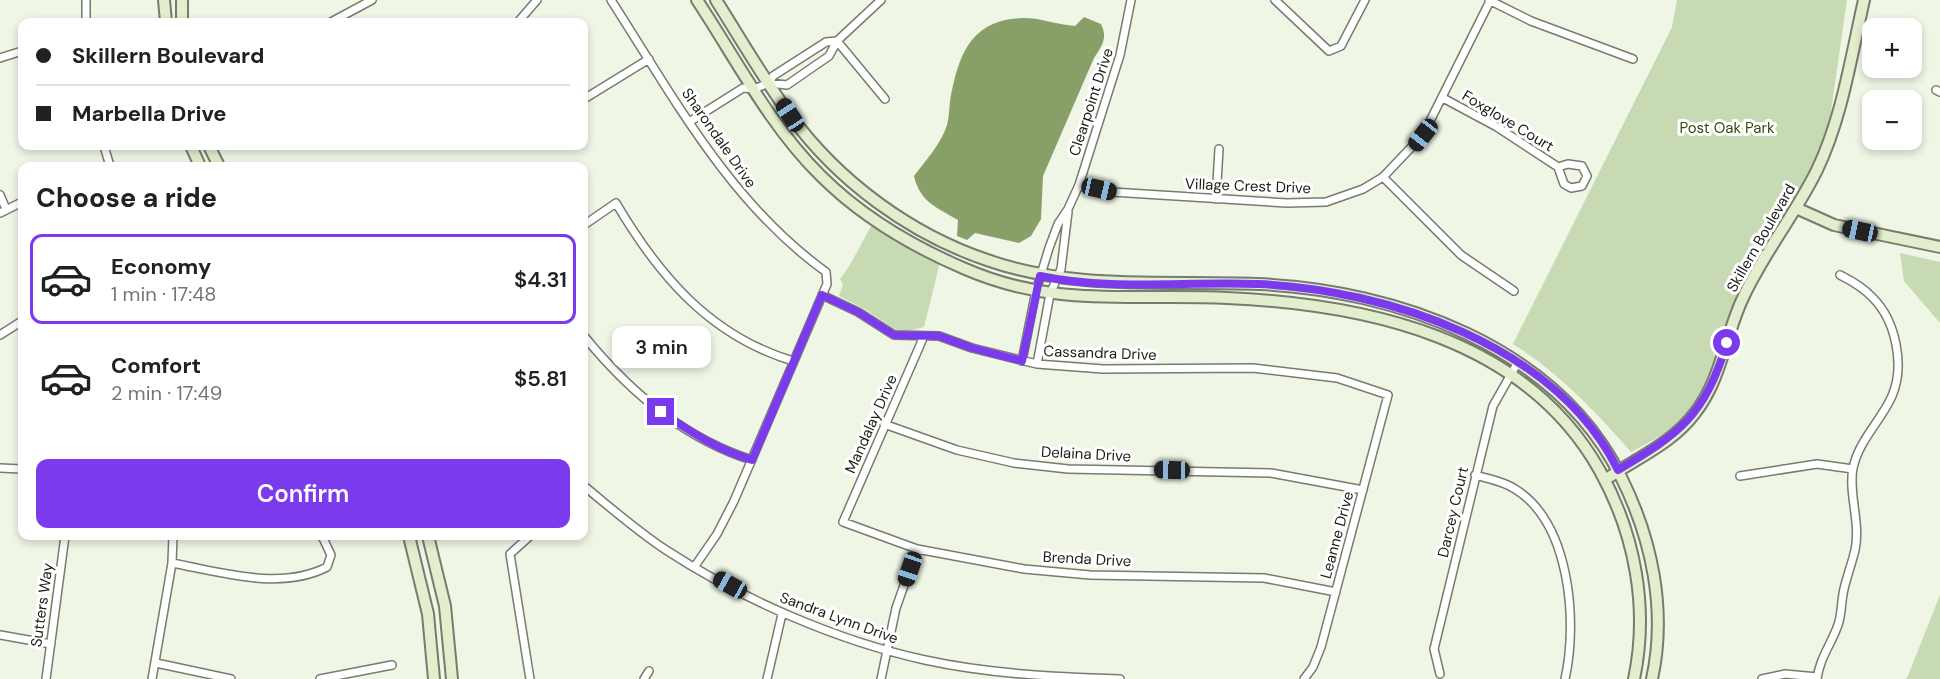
<!DOCTYPE html>
<html lang="en">
<head>
<meta charset="utf-8">
<style>
	:root { --surface:#fff; --page:#f2f2f2; --text:#202124; --muted:#757577; --line:#e0e0e0; --accent:#7c3aed }
	body { margin:0; font-family:"DM Sans",sans-serif; background:var(--page); color:var(--text); height:100vh; display:flex; flex-direction:column; font-size:22px; white-space:nowrap }
	* { box-sizing:border-box; margin:0 }
	p { font-size:20px; color:var(--muted) }
	.icon { flex:none; width:33px; height:33px; fill:none; stroke:currentColor; stroke-width:2; stroke-linecap:round; stroke-linejoin:round }
	.map { position:relative; flex:1; overflow:hidden }
	.panel { position:absolute; left:18px; top:162px; width:570px; height:378px; display:flex; flex-direction:column; background:var(--surface); border-radius:12px; box-shadow:0 3px 9px #0003 }
	.panel>* { flex:none }
	.banner { position:absolute; left:18px; top:18px; width:570px; height:132px; border-radius:12px; box-shadow:0 3px 9px #0003; display:grid; align-content:center; height:132px; padding:0 18px; background:var(--surface) }
	.tools { position:absolute; left:1862px; top:18px; display:grid; gap:12px }
	.tools a { display:grid; place-items:center; width:60px; height:60px; border-radius:12px; background:var(--surface); box-shadow:0 3px 9px #0003; font-size:30px }
	.end { position:absolute; width:27px; height:27px; margin:-14px; border:8px solid #7c3aed; background:#fff; box-shadow:0 0 0 3px #fff }
	.from { border-radius:50% }
	.bubble { position:absolute; height:42px; border-radius:12px; background:var(--surface); box-shadow:0 3px 9px #0003; font-size:20px; font-weight:600; line-height:42px; text-align:center }
	.car { position:absolute; width:18px; height:36px; margin:-18px -9px; border-radius:8px; box-shadow:0 0 4px 2px #0007; background:linear-gradient(#222 24%,#8ab4d8 0 40%,#222 0 76%,#8ab4d8 0 86%,#222 0) }
	.banner b { display:flex; align-items:center; gap:21px; height:57px; font-size:22px }
	.banner b+b { border-top:2px solid var(--line) }
	.banner i { width:15px; height:15px; background:var(--text) }
	ul { padding:0; list-style:none }
	li { display:flex; align-items:center; gap:18px; height:90px; margin:0 12px 9px; padding:0 6px; border:3px solid transparent; border-radius:12px }
	li div { flex:1 }
	li b { display:block; font-size:22px }
	li em { font-style:normal; font-weight:600 }
	li.active { border-color:var(--accent) }
	li>.icon { width:54px; height:54px; stroke-width:1.5 }
	h2 { padding:0 18px; font-size:27px; line-height:72px }
	.cta { display:flex; gap:12px; margin-top:auto; padding:12px 18px }
	.cta a { flex:1; height:69px; border-radius:12px; background:var(--accent); color:#fff; font-size:24px; font-weight:600; line-height:69px; text-align:center }
	.map>svg:first-child { display:block }
	.green { fill:#c8dab3 }
	.water { fill:#88a067 }
	.lines { fill:none; stroke-linecap:round; stroke-linejoin:round }
	.street-casing { stroke:#767c6e; stroke-width:10 }
	.secondary-casing { stroke:#767c6e; stroke-width:14 }
	.street { stroke:#fff; stroke-width:7 }
	.secondary { stroke:#e2eecd; stroke-width:10 }
	.route { stroke:#7c3aed; stroke-width:8 }
	.labels { text-anchor:middle; stroke-width:6; stroke-linejoin:round; paint-order:stroke }
	.street-label { font-size:15px; fill:#1a1d17; stroke:#fff }
	.park-label { font-size:15px; fill:#354b09; stroke:#fff }
</style>
</head>
<body>
<div class="map">
<svg width="1940" height="679" viewBox="0 0 1940 679">
	<rect width="100%" height="100%" fill="#eff6e6"/>
	<path class="green" d="M1677 0H1847L1830 118 1814 165 1740 291 1708 380 1690 410 1672 430 1631 452C1595 411 1559 373 1513 344L1672 27Z
		M872 225 940 262 924 327 901 333 863 308 839 296 843 285 840 279C852 264 861 243 872 225Z
		M1900 253 1940 262V323L1904 281Z
		M1940 595V679H1906L1909 673Z"/>
	<path class="water" d="M1084 17 1101 24C1108 38 1102 46 1094 58L1043 176 1041 219 1031 236 1019 243 975 233 967 240 957 236 958 220C936 207 920 202 914 176 926 160 941 144 947 125 949 118 949 109 950 102 958 56 970 19 1024 18 1041 18 1058 25 1075 26Z"/>
	<g class="lines">
		<defs>
			<path id="street" d="M611 0C674 98 730 203 826 272L827 284 734 501 717 534 695 566
				M1275 0 1329 51 1341 46 1365 0
				M1489 0 1531 21 1633 59
				M86 22V0
				M331 22 372 0
				M518 22 537 0
				M837 41 885 99
				M0 58 22 51
				M769 83 773 76 826 42 837 41
				M1936 90 1940 92
				M1443 98 1497 127 1558 167 1564 184 1571 188 1582 186 1587 176 1582 166 1568 164 1558 167
				M584 99 649 59
				M689 122 743 88 754 89 769 83 787 85 829 56 837 41 881 0
				M104 146 110 166
				M1383 177 1461 255 1514 291
				M1079 185 1112 192 1287 203 1326 202 1363 189 1383 177 1423 135 1490 1
				M0 195 6 209
				M1216 199 1219 149
				M0 213 22 202
				M584 225 616 203C659 276 710 336 793 361
				M822 295 858 312 894 335 939 336 972 348 1037 364 1103 369 1253 368 1337 378 1388 395 1321 647 1313 667 1304 679
				M0 335 22 321
				M584 336C628 390 685 439 752 460
				M924 336 843 522 917 549 1024 569 1090 575 1264 578 1336 592
				M1022 361 1036 291 1049 248 1058 224 1068 209 1079 185 1120 55 1131 0
				M1037 364 1050 294 1061 269 1068 212
				M884 424 957 450 1014 463 1068 469 1271 473 1363 490
				M0 468 22 469
				M1475 475C1488 479 1503 481 1515 489 1570 523 1578 621 1565 679
				M1740 476 1817 464 1853 469
				M584 486C611 508 637 531 666 550 741 599 838 641 925 660 989 674 1056 677 1120 679
				M172 563C220 572 281 591 327 567L331 555 322 536
				M0 635 51 644
				M156 663 231 679
				M1440 674 1434 649 1493 406 1518 362
				M46 679 65 536
				M152 679 172 563 173 536
				M320 679 392 665
				M530 679 510 554 530 536
				M644 679 649 671
				M767 679 782 614
				M881 679 896 608 917 549
				M1762 679 1785 674 1817 677
				M1817 679C1820 657 1831 645 1838 625 1842 614 1841 601 1844 589 1847 576 1852 563 1855 550 1861 523 1848 493 1853 468 1859 440 1881 421 1892 396 1905 366 1896 321 1873 298 1864 288 1852 281 1840 275"/>
			<path id="secondary" d="M164 0 166 22
				M182 0V22
				M697 0C736 59 770 126 821 176 860 215 912 246 963 268 1056 309 1131 293 1227 298 1367 304 1526 338 1600 471 1635 534 1649 608 1634 679
				M716 0C740 38 763 78 790 115 838 181 910 234 987 260 1075 291 1166 280 1258 284 1396 290 1556 346 1621 477 1652 539 1667 610 1652 679
				M191 146 200 166
				M209 146 219 166
				M1796 208 1834 225 1940 247
				M1605 480C1636 458 1672 444 1695 413 1721 380 1725 337 1742 300 1762 255 1795 215 1817 170 1842 118 1851 57 1864 0
				M409 536 428 614 434 679
				M428 536 445 606 452 679"/>
		</defs>
		<use href="#street" class="street-casing"/>
		<use href="#secondary" class="secondary-casing"/>
		<use href="#street" class="street"/>
		<use href="#secondary" class="secondary"/>
	</g>
	<g class="lines">
		<path class="route" d="M661 412C691 432 718 450 752 460L822 295 858 312 894 335 939 336 972 348 1022 361 1040 276C1111 291 1186 281 1258 284 1388 290 1556 345 1618 470 1682 432 1704 416 1727 343"/>
	</g>
	<g class="labels">
		<g class="street-label">
			<text transform="translate(1091 102) rotate(-72)" y="5">Clearpoint Drive</text>
			<text transform="translate(1508 121) rotate(31)" y="5">Foxglove Court</text>
			<text transform="translate(719 138) rotate(55)" y="5">Sharondale Drive</text>
			<text transform="translate(1248 186) rotate(2)" y="5">Village Crest Drive</text>
			<text transform="translate(1761 238) rotate(-60)" y="5">Skillern Boulevard</text>
			<text transform="translate(1100 353) rotate(2)" y="5">Cassandra Drive</text>
			<text transform="translate(871 424) rotate(-66)" y="5">Mandalay Drive</text>
			<text transform="translate(1086 454) rotate(3)" y="5">Delaina Drive</text>
			<text transform="translate(1453 512) rotate(-77)" y="5">Darcey Court</text>
			<text transform="translate(1337 535) rotate(-75)" y="5">Leanne Drive</text>
			<text transform="translate(1087 559) rotate(3)" y="5">Brenda Drive</text>
			<text transform="translate(42 605) rotate(-82)" y="5">Sutters Way</text>
			<text transform="translate(839 618) rotate(20)" y="5">Sandra Lynn Drive</text>
		</g>
		<g class="park-label">
			<text x="1727" y="133">Post Oak Park</text>
		</g>
	</g>
</svg>
<div class="tools">
<a>+</a>
<a>−</a>
</div>
<i class="end from" style="left:1727px;top:343px"></i>
<i class="end" style="left:661px;top:412px"></i>
<div class="bubble" style="left:612px;top:326px;width:99px">3 min</div>
<i class="car" style="left:790px;top:115px;rotate:327deg"></i>
<i class="car" style="left:1423px;top:135px;rotate:218deg"></i>
<i class="car" style="left:1099px;top:189px;rotate:103deg"></i>
<i class="car" style="left:1860px;top:231px;rotate:282deg"></i>
<i class="car" style="left:1172px;top:470px;rotate:271deg"></i>
<i class="car" style="left:910px;top:569px;rotate:199deg"></i>
<i class="car" style="left:730px;top:585px;rotate:299deg"></i>
<div class="banner">
<b><i class="from"></i>Skillern Boulevard</b>
<b><i></i>Marbella Drive</b>
</div>
<section class="panel">
<h2>Choose a ride</h2>
<ul>
<li class="active"><svg class="icon" aria-label="car" viewBox="0 0 24 24"><path d="M5 17H2v-5l4-1 3-4h7l3 4 3 1v5h-3M9 17h6M6 11h13"/><circle cx="7" cy="17" r="2"/><circle cx="17" cy="17" r="2"/></svg><div><b>Economy</b><p>1 min · 17:48</p></div><em>$4.31</em></li>
<li><svg class="icon" aria-label="car" viewBox="0 0 24 24"><path d="M5 17H2v-5l4-1 3-4h7l3 4 3 1v5h-3M9 17h6M6 11h13"/><circle cx="7" cy="17" r="2"/><circle cx="17" cy="17" r="2"/></svg><div><b>Comfort</b><p>2 min · 17:49</p></div><em>$5.81</em></li>
</ul>
<div class="cta"><a>Confirm</a></div>
</section>
</div>
</body>
</html>
